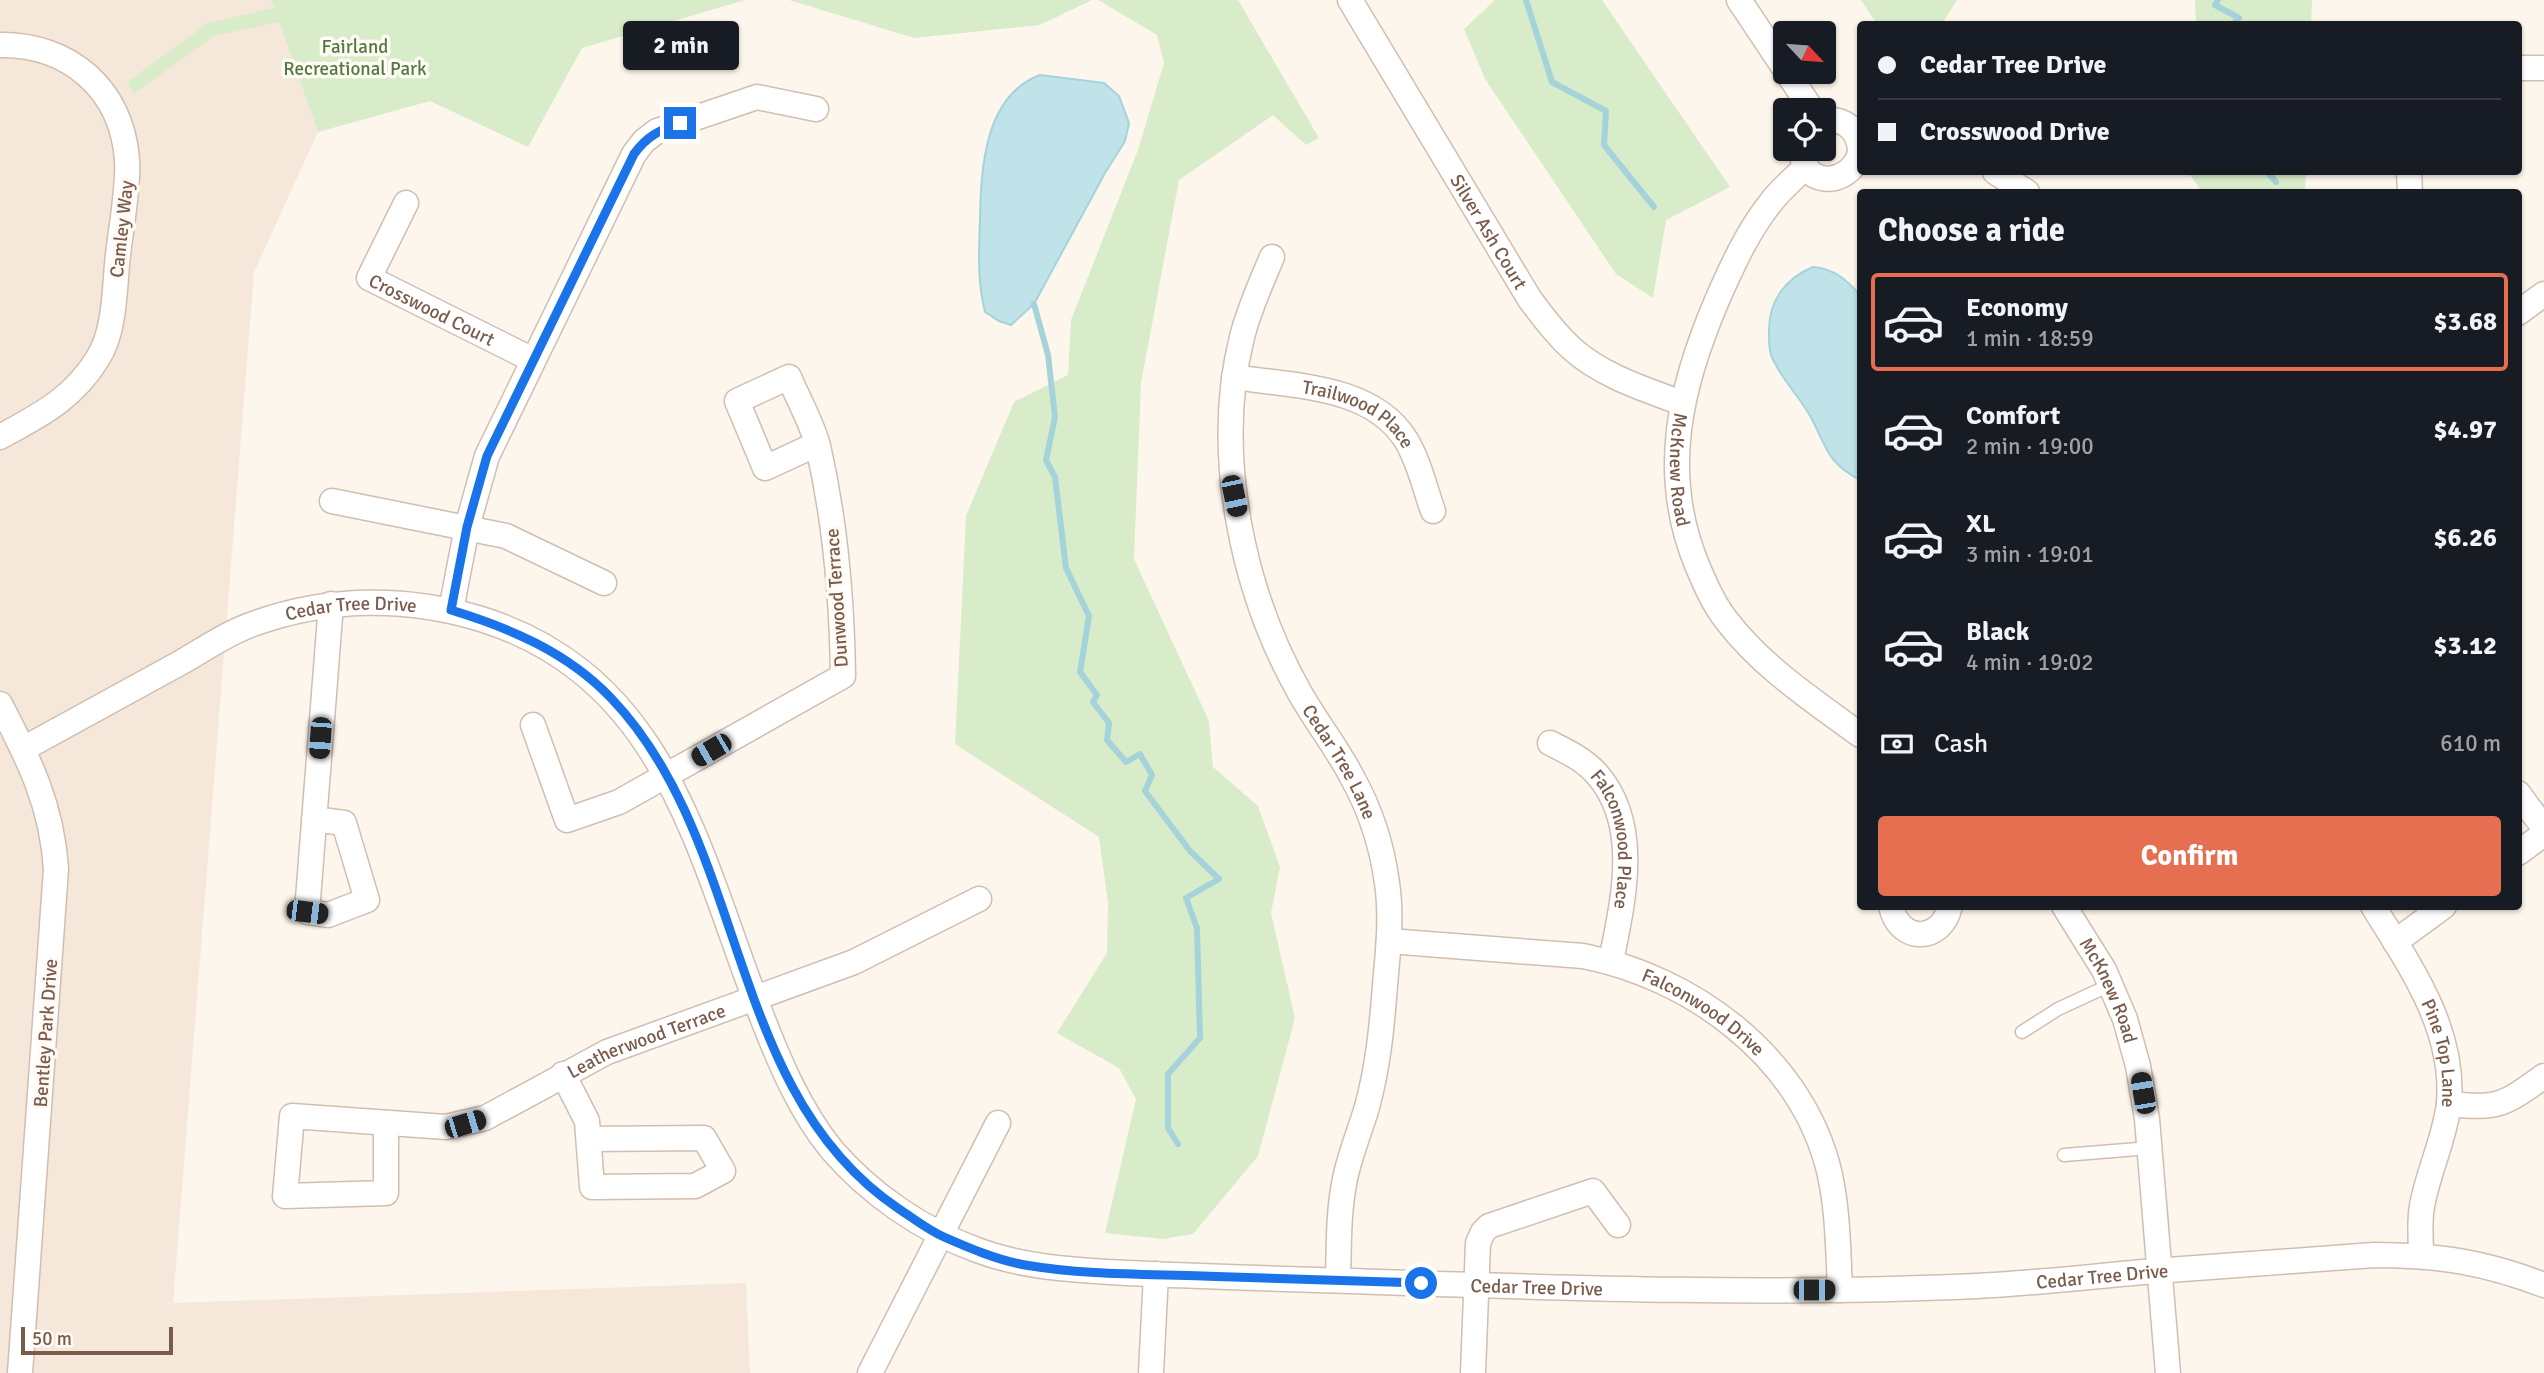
<!DOCTYPE html>
<html lang="en">
<head>
<meta charset="utf-8">
<style>
	:root { --surface:#171b24; --page:#20242c; --text:#f1f3f6; --muted:#9ea1a6; --line:#363941; --accent:#e76f51 }
	body { margin:0; font-family:Signika,sans-serif; background:var(--page); color:var(--text); height:100vh; display:flex; flex-direction:column; font-size:26px; white-space:nowrap }
	* { box-sizing:border-box; margin:0 }
	p { font-size:23px; color:var(--muted) }
	.icon { flex:none; width:38px; height:38px; fill:none; stroke:currentColor; stroke-width:2; stroke-linecap:round; stroke-linejoin:round }
	.map { position:relative; flex:1; overflow:hidden }
	.panel { position:absolute; left:1857px; top:189px; width:665px; height:721px; display:flex; flex-direction:column; background:var(--surface); border-radius:7px; box-shadow:0 2px 5px #0004 }
	.panel>* { flex:none }
	.guide { position:absolute; left:1857px; top:21px; width:665px; height:154px; border-radius:7px; box-shadow:0 2px 5px #0004; display:grid; align-content:center; height:154px; padding:0 21px; background:var(--surface) }
	.needle { width:46px; rotate:116deg }
	.tools { position:absolute; left:1773px; top:21px; display:grid; gap:14px }
	.tools a { display:grid; place-items:center; width:63px; height:63px; border-radius:7px; background:var(--surface); box-shadow:0 2px 5px #0004; font-size:35px }
	.scale { position:absolute; left:21px; bottom:18px; width:152px; box-sizing:border-box; padding-left:7px; border:4px solid #7a5c4d; border-top:0; font-size:19px; line-height:24px; white-space:nowrap; color:#7a5c4d; -webkit-text-stroke:5px #fffaf3; paint-order:stroke }
	.end { position:absolute; width:32px; height:32px; margin:-16px; border:9px solid #1a73e8; background:#fff; box-shadow:0 0 0 4px #fff }
	.from { border-radius:50% }
	.bubble { position:absolute; height:49px; border-radius:7px; background:var(--surface); box-shadow:0 2px 5px #0004; font-size:23px; font-weight:800; line-height:49px; text-align:center }
	.car { position:absolute; width:21px; height:42px; margin:-21px -10px; border-radius:9px; box-shadow:0 0 5px 2px #0007; background:linear-gradient(#222 24%,#8ab4d8 0 40%,#222 0 76%,#8ab4d8 0 86%,#222 0) }
	.guide b { display:flex; align-items:center; gap:24px; height:66px; font-size:26px }
	.guide b+b { border-top:2px solid var(--line) }
	.guide i { width:18px; height:18px; background:var(--text) }
	ul { padding:0; list-style:none }
	li { display:flex; align-items:center; gap:21px; height:98px; margin:0 14px 10px; padding:0 7px; border:4px solid transparent; border-radius:7px }
	li div { flex:1 }
	li b { display:block; font-size:26px }
	li em { font-style:normal; font-weight:800 }
	li.active { border-color:var(--accent) }
	li>.icon { width:63px; height:63px; stroke-width:1.5 }
	h2 { padding:0 21px; font-size:32px; line-height:84px }
	.pay { display:flex; align-items:center; gap:18px; height:77px; padding:0 21px; font-size:26px }
	.pay p { margin-inline-start:auto }
	.action { display:flex; gap:14px; margin-top:auto; padding:14px 21px }
	.action a { flex:1; height:80px; border-radius:7px; background:var(--accent); color:#fff; font-size:28px; font-weight:800; line-height:80px; text-align:center }
	.map>svg:first-child { display:block }
	.residential { fill:#f5e8da }
	.green { fill:#d8ecc9 }
	.water { fill:#bfe3e8; stroke:#a5d3da; stroke-width:2 }
	.lines { fill:none; stroke-linecap:round; stroke-linejoin:round }
	.stream { stroke:#a5d3da; stroke-width:6 }
	.lane-casing { stroke:#d1beb0; stroke-width:15 }
	.street-casing { stroke:#d1beb0; stroke-width:27 }
	.lane { stroke:#fff; stroke-width:12 }
	.street { stroke:#fff; stroke-width:24 }
	.route { stroke:#1a73e8; stroke-width:9 }
	.labels { text-anchor:middle; stroke-width:7; stroke-linejoin:round; paint-order:stroke }
	.park-label { font-size:19px; fill:#537a41; stroke:#fffaf3 }
	.street-label { font-size:19px; fill:#7a5c4d; stroke:#fffaf3 }
</style>
</head>
<body>
<div class="map">
<svg width="2544" height="1373" viewBox="0 0 2544 1373">
	<rect width="100%" height="100%" fill="#fdf6ec"/>
	<path class="residential" d="M0 0H271L318 132 254 272 173 1303 746 1283 750 1373H0Z"/>
	<path class="green" d="M271 0H745L582 48 528 147 430 101 318 132 279 22 214 36 134 94 127 82 208 23 274 8Z
		M789 0H1092L1040 25 914 38Z
		M1098 0H1238L1319 138 1306 145 1273 115 1179 180 1141 383 1134 559 1209 721 1213 767 1258 806 1280 867 1271 913 1295 1018 1258 1156 1193 1234 1163 1239 1105 1233 1136 1099 1119 1068 1057 1033 1107 953 1108 903 1099 837 955 744 966 516 1014 402 1068 375 1071 320 1138 150 1164 63 1157 35Z
		M1495 0H1602L1730 187 1666 220 1653 298 1616 274 1485 79 1464 29Z
		M1861 0H1957L1942 24H1877Z
		M2195 0H2312L2311 24H2196Z
		M2188 172H2306L2305 192H2202Z"/>
	<path class="water" d="M1040 75 1104 83 1119 96 1129 123 1125 141 1105 173 1034 304 1011 325 999 321 985 312C977 278 979 254 980 220 981 169 984 96 1040 75Z
		M1813 267C1834 269 1846 279 1860 295V480C1824 461 1827 445 1809 414 1797 394 1780 377 1771 355 1769 349 1769 340 1769 334 1768 302 1784 279 1813 267Z"/>
	<g class="lines">
		<path class="stream" d="M1526 0 1552 82 1606 111 1604 145 1654 207
			M2218 0 2215 5 2239 18 2233 24
			M2267 172 2276 182
			M1034 304 1048 355 1055 417 1046 460 1055 477 1066 568 1089 616 1080 672 1097 695 1093 702 1109 723 1107 740 1126 762 1140 754 1152 775 1145 791 1190 851 1219 879 1186 898 1197 928 1200 1038 1168 1074V1128L1178 1144"/>
		<defs>
			<path id="lane" d="M2022 1032 2058 1009 2110 985
				M2064 1155 2150 1148"/>
			<g id="street">
				<path id="s1" d="M1350 0 1529 298C1542 316 1555 333 1571 348 1602 376 1644 389 1682 403"/>
				<path d="M1739 0 1785 69"/>
				<path d="M0 45C70 44 122 90 127 160 129 185 121 228 118 255 114 288 116 329 98 358 73 399 40 415 0 437"/>
				<path d="M2518 68H2544"/>
				<path d="M1787 72 1812 110"/>
				<path d="M1824 120C1845 118 1859 130 1860 151"/>
				<path d="M1802 149C1799 184 1846 191 1860 154"/>
				<path id="s2" d="M1806 166C1795 178 1782 188 1772 201 1749 229 1733 264 1718 298 1680 386 1659 473 1697 565 1705 584 1714 605 1727 621 1763 668 1813 700 1860 735"/>
				<path d="M1995 172 2027 192"/>
				<path d="M2409 172 2410 192"/>
				<path id="s3" d="M406 203 369 278 533 360"/>
				<path id="s4" d="M1272 257C1261 283 1249 309 1242 337 1213 453 1242 592 1301 695 1317 723 1337 748 1352 777 1370 809 1382 846 1387 883 1392 917 1388 952 1385 985 1382 1026 1378 1067 1367 1107 1360 1131 1350 1154 1345 1179 1338 1212 1339 1247 1338 1280"/>
				<path d="M2518 313 2544 294"/>
				<path id="s5" d="M1234 377C1292 386 1372 385 1406 440 1419 461 1425 489 1433 511"/>
				<path d="M332 501 506 536 604 583"/>
				<path d="M451 610 467 527 487 456 634 154 644 141 657 131 757 97 816 109"/>
				<path d="M0 704C29 760 52 805 56 869L20 1373"/>
				<path d="M533 725 567 820 619 802 843 676C842 600 835 520 818 446 812 423 798 399 789 377L737 401 765 468 817 444"/>
				<path id="s6" d="M1550 743C1566 751 1583 759 1596 773 1642 824 1623 901 1611 961"/>
				<path id="s7" d="M23 749C76 720 128 691 180 663 203 650 227 633 253 624 327 597 406 596 481 619 669 678 699 858 762 1017 780 1063 800 1111 832 1150 870 1194 922 1230 977 1250 1025 1268 1075 1270 1126 1273 1190 1276 1254 1278 1318 1280 1537 1287 1758 1296 1977 1286 2036 1283 2096 1276 2155 1271 2228 1265 2301 1261 2374 1255 2439 1255 2484 1262 2544 1285"/>
				<path d="M2518 793 2544 828"/>
				<path d="M314 819 344 823 367 900 328 915 307 912 331 604"/>
				<path d="M2518 853 2544 834"/>
				<path d="M1891 906C1899 944 1942 943 1950 906"/>
				<path id="s8" d="M2064 906 2104 970 2125 1019 2138 1066 2147 1119 2168 1373"/>
				<path id="s9" d="M2373 906C2410 966 2455 1029 2449 1103 2445 1138 2428 1172 2422 1206 2419 1222 2421 1239 2421 1255"/>
				<path id="s10" d="M1389 941 1583 956C1691 977 1796 1054 1827 1163 1838 1203 1838 1248 1840 1290"/>
				<path d="M2395 942 2444 906"/>
				<path d="M563 1074 587 1121 592 1187 695 1186 723 1171 704 1138 589 1139"/>
				<path d="M2449 1104C2499 1109 2504 1105 2544 1076"/>
				<path id="s11" d="M386 1123V1193L285 1196 292 1116 446 1127 485 1118 607 1052 854 962 979 899"/>
				<path d="M870 1373 998 1123"/>
				<path d="M1151 1373 1156 1274"/>
				<path d="M1473 1373 1478 1243 1483 1232 1489 1226 1593 1191 1618 1225"/>
			</g>
		</defs>
		<use href="#lane" class="lane-casing"/>
		<use href="#street" class="street-casing"/>
		<use href="#lane" class="lane"/>
		<use href="#street" class="street"/>
	</g>
	<g class="lines">
		<path class="route" d="M680 123C660 130 647 136 634 154L487 456 467 527 451 610C510 628 567 652 611 698 750 843 724 1092 899 1209 913 1218 928 1230 944 1237 969 1248 997 1260 1025 1265 1083 1275 1145 1274 1203 1276 1276 1278 1349 1281 1421 1283"/>
	</g>
	<g class="labels">
		<g class="park-label">
			<text x="355" y="53">Fairland<tspan x="355" dy="22">Recreational Park</tspan></text>
		</g>
		<g class="street-label">
			<text transform="translate(121 229) rotate(-84)" y="7">Camley Way</text>
			<text dy="7" stroke="none"><textPath href="#s1" startOffset="270">Silver Ash Court</textPath></text>
			<text dy="7" stroke="none"><textPath href="#s3" startOffset="154">Crosswood Court</textPath></text>
			<text dy="7" stroke="none"><textPath href="#s5" startOffset="133">Trailwood Place</textPath></text>
			<text dy="7" stroke="none"><textPath href="#s2" startOffset="338">McKnew Road</textPath></text>
			<text transform="translate(836 598) rotate(-94)" y="7">Dunwood Terrace</text>
			<text dy="7" stroke="none"><textPath href="#s7" startOffset="362">Cedar Tree Drive</textPath></text>
			<text dy="7" stroke="none"><textPath href="#s4" startOffset="534">Cedar Tree Lane</textPath></text>
			<text dy="7" stroke="none"><textPath href="#s6" startOffset="126">Falconwood Place</textPath></text>
			<text dy="7" stroke="none"><textPath href="#s8" startOffset="96">McKnew Road</textPath></text>
			<text dy="7" stroke="none"><textPath href="#s10" startOffset="329">Falconwood Drive</textPath></text>
			<text transform="translate(45 1033) rotate(-86)" y="7">Bentley Park Drive</text>
			<text dy="7" stroke="none"><textPath href="#s11" startOffset="625">Leatherwood Terrace</textPath></text>
			<text dy="7" stroke="none"><textPath href="#s9" startOffset="164">Pine Top Lane</textPath></text>
			<text dy="7" stroke="none"><textPath href="#s7" startOffset="2460">Cedar Tree Drive</textPath></text>
			<text dy="7" stroke="none"><textPath href="#s7" startOffset="1894">Cedar Tree Drive</textPath></text>
		</g>
	</g>
</svg>
<div class="tools">
<a><svg class="needle" viewBox="-14 -14 28 28"><path d="M0-13l5 13h-10z" fill="#e53935"/><path d="M0 13l5-13h-10z" fill="#9ea1a6"/></svg></a>
<a><svg class="icon" aria-label="locate" viewBox="0 0 24 24"><circle cx="12" cy="12" r="6"/><path d="M12 2v4M12 18v4M2 12h4M18 12h4"/></svg></a>
</div>
<div class="scale">50 m</div>
<i class="end from" style="left:1421px;top:1283px"></i>
<i class="end" style="left:680px;top:123px"></i>
<div class="bubble" style="left:623px;top:21px;width:116px">2 min</div>
<i class="car" style="left:1234px;top:496px;rotate:168deg"></i>
<i class="car" style="left:320px;top:738px;rotate:184deg"></i>
<i class="car" style="left:711px;top:750px;rotate:240deg"></i>
<i class="car" style="left:307px;top:912px;rotate:97deg"></i>
<i class="car" style="left:2143px;top:1093px;rotate:350deg"></i>
<i class="car" style="left:465px;top:1124px;rotate:73deg"></i>
<i class="car" style="left:1814px;top:1290px;rotate:90deg"></i>
<div class="guide">
<b><i class="from"></i>Cedar Tree Drive</b>
<b><i></i>Crosswood Drive</b>
</div>
<section class="panel">
<h2>Choose a ride</h2>
<ul>
<li class="active"><svg class="icon" aria-label="car" viewBox="0 0 24 24"><path d="M5 17H2v-5l4-1 3-4h7l3 4 3 1v5h-3M9 17h6M6 11h13"/><circle cx="7" cy="17" r="2"/><circle cx="17" cy="17" r="2"/></svg><div><b>Economy</b><p>1 min · 18:59</p></div><em>$3.68</em></li>
<li><svg class="icon" aria-label="car" viewBox="0 0 24 24"><path d="M5 17H2v-5l4-1 3-4h7l3 4 3 1v5h-3M9 17h6M6 11h13"/><circle cx="7" cy="17" r="2"/><circle cx="17" cy="17" r="2"/></svg><div><b>Comfort</b><p>2 min · 19:00</p></div><em>$4.97</em></li>
<li><svg class="icon" aria-label="car" viewBox="0 0 24 24"><path d="M5 17H2v-5l4-1 3-4h7l3 4 3 1v5h-3M9 17h6M6 11h13"/><circle cx="7" cy="17" r="2"/><circle cx="17" cy="17" r="2"/></svg><div><b>XL</b><p>3 min · 19:01</p></div><em>$6.26</em></li>
<li><svg class="icon" aria-label="car" viewBox="0 0 24 24"><path d="M5 17H2v-5l4-1 3-4h7l3 4 3 1v5h-3M9 17h6M6 11h13"/><circle cx="7" cy="17" r="2"/><circle cx="17" cy="17" r="2"/></svg><div><b>Black</b><p>4 min · 19:02</p></div><em>$3.12</em></li>
</ul>
<div class="pay"><svg class="icon" aria-label="cash" viewBox="0 0 24 24"><path d="M3 7h18v10H3z"/><circle cx="12" cy="12" r="2"/></svg>Cash<p>610 m</p></div>
<div class="action"><a>Confirm</a></div>
</section>
</div>
</body>
</html>
